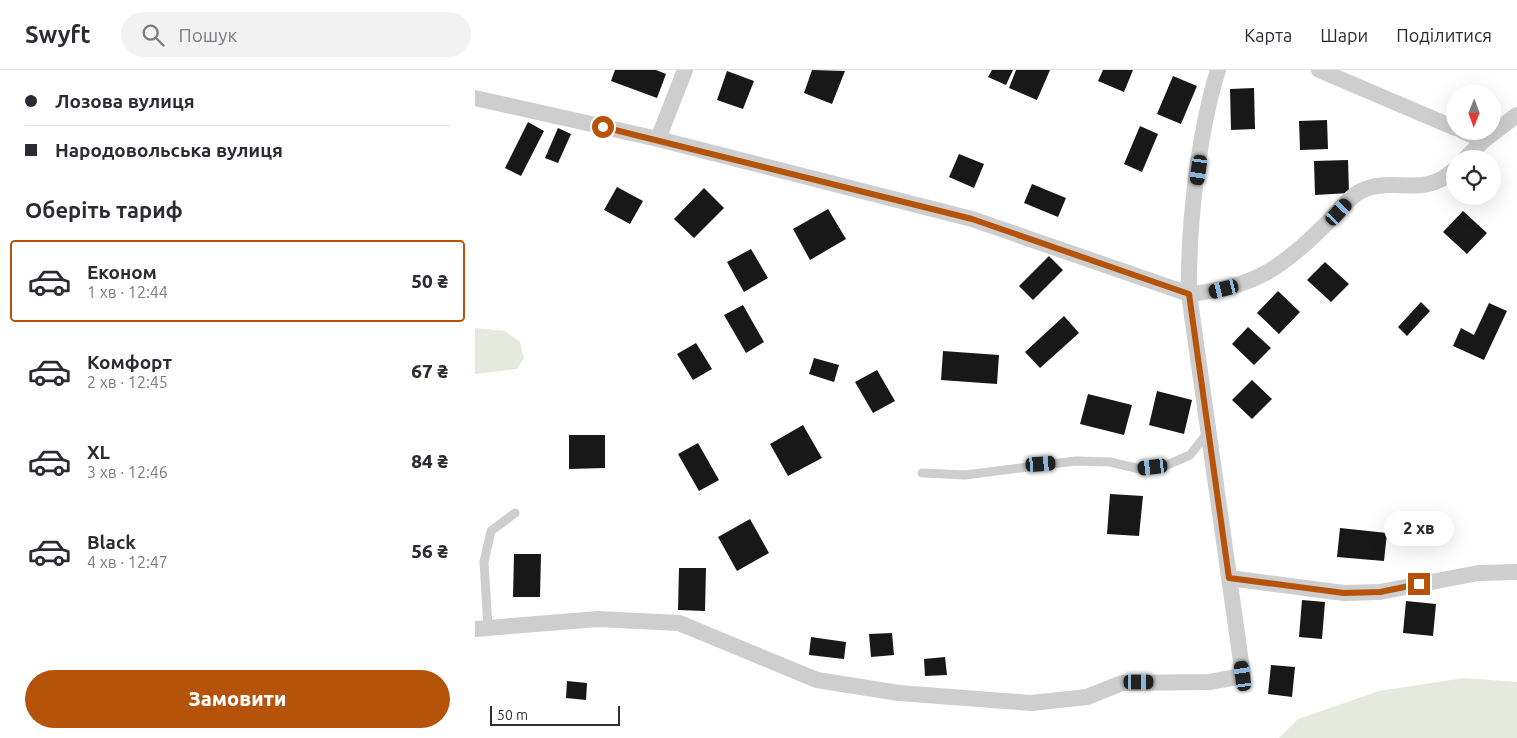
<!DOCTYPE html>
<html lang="uk">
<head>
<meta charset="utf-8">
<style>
	:root { --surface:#fff; --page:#f2f2f3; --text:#2b2b33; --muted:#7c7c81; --line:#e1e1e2; --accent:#b45309 }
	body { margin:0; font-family:Ubuntu,sans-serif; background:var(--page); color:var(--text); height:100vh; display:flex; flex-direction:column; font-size:19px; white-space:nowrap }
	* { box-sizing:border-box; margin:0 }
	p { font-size:16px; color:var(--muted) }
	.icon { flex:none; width:28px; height:28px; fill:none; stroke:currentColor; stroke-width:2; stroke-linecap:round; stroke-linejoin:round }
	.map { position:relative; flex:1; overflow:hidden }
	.drawer { display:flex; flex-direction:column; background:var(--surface); width:475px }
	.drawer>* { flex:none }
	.guide { display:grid; align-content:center; height:110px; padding:0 25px; background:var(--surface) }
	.needle { width:32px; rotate:181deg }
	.tools { position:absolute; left:971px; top:15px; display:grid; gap:10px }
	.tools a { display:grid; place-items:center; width:55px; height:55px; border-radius:50%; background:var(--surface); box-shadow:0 5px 20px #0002; font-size:25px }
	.scale { position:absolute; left:15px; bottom:12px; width:130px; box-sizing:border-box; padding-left:5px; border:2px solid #313131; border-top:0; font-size:14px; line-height:18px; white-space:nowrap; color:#313131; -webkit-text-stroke:4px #fff; paint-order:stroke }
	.end { position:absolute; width:22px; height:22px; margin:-11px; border:6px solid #b45309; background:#fff; box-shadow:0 0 0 2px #fff }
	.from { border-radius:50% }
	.bubble { position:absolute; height:35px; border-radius:18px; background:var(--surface); box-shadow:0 5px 20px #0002; font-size:16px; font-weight:800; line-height:35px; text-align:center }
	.car { position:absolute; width:15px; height:30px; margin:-15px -8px; border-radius:6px; box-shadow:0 0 4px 1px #0007; background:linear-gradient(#222 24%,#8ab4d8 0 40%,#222 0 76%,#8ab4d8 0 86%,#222 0) }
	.guide b { display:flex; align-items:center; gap:18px; height:48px; font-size:19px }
	.guide b+b { border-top:1px solid var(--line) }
	.guide i { width:12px; height:12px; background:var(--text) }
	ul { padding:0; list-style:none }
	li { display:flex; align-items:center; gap:15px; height:82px; margin:0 10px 8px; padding:0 15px; border:2px solid transparent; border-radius:5px }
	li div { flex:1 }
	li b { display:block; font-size:19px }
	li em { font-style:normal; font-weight:800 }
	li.selected { border-color:var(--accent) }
	li>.icon { width:45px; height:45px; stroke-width:1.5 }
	h2 { padding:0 25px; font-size:22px; line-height:60px }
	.action { display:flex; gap:10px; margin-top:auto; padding:10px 25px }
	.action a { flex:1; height:58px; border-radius:30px; background:var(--accent); color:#fff; font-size:20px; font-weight:800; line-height:58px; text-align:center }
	header { display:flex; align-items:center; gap:30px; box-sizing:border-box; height:70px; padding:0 25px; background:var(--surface); border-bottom:1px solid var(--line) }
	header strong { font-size:24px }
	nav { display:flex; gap:28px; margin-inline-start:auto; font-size:18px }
	.search { width:350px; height:45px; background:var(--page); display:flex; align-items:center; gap:12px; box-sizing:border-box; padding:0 18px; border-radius:28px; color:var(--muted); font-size:19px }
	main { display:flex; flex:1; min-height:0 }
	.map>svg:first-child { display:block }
	.green { fill:#e6e9dd }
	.building { fill:#181818 }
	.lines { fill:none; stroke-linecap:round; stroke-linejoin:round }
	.service { stroke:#cecece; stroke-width:9 }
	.minor { stroke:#cecece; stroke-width:16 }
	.route { stroke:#b45309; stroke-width:6 }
</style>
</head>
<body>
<header>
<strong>Swyft</strong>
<div class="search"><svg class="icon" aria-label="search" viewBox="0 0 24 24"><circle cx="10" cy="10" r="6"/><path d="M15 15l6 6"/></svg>Пошук</div>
<nav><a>Карта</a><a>Шари</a><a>Поділитися</a></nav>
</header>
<main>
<section class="drawer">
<div class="guide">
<b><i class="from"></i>Лозова вулиця</b>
<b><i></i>Народовольська вулиця</b>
</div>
<h2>Оберіть тариф</h2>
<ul>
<li class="selected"><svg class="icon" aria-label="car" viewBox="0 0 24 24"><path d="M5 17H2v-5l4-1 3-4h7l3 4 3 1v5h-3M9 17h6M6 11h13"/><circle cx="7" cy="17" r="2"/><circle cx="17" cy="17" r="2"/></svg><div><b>Економ</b><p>1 хв · 12:44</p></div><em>50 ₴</em></li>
<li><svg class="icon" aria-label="car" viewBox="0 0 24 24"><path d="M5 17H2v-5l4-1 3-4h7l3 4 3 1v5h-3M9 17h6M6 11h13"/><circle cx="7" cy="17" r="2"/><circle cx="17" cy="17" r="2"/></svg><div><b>Комфорт</b><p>2 хв · 12:45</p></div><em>67 ₴</em></li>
<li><svg class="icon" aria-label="car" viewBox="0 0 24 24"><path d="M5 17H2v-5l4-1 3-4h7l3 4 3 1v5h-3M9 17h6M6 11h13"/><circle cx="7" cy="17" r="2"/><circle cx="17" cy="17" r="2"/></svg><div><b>XL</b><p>3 хв · 12:46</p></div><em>84 ₴</em></li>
<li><svg class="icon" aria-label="car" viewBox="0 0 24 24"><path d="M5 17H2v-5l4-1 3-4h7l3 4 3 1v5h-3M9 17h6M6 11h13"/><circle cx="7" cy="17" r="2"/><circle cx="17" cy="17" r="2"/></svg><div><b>Black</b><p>4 хв · 12:47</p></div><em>56 ₴</em></li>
</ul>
<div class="action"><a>Замовити</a></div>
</section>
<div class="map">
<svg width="1042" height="668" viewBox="0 0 1042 668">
	<rect width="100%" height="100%" fill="#fff"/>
	<path class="green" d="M0 258 30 261 45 272 49 288 42 299 0 304Z
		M989 608 1042 612V668H804L823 649 904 621Z"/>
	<path class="building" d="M140 0H181L191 4 182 28 136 11Z
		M337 0 370 1 357 34 329 23Z
		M517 0H538L531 15 513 7Z
		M541 0H575L562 30 534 18Z
		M628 0H658L649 22 623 11Z
		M252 1 279 11 268 39 242 30Z
		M698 6 722 16 706 54 682 44Z
		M779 18 780 59 756 60 755 19Z
		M852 50 853 79 825 80 824 51Z
		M53 52 69 61 46 106 30 98Z
		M665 56 683 64 667 102 649 94Z
		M83 58 96 64 83 93 70 88Z
		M484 84 509 94 499 118 474 107Z
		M873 90 874 123 840 125 839 91Z
		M557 114 591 128 583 147 549 133Z
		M142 117 168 131 155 154 129 140Z
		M229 118 249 138 219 168 199 149Z
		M353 139 371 169 335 190 318 159Z
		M988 141 1012 163 992 184 968 162Z
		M276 179 293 208 269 222 252 192Z
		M574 186 588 200 558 230 544 216Z
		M850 192 874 214 856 232 832 210Z
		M803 221 825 242 804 264 782 243Z
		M946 232 955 241 932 266 923 257Z
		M1014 233 1032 241 1009 290 978 276 986 258 999 265Z
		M268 235 289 272 271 283 249 245Z
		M589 246 604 263 565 298 550 282Z
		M773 257 796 278 779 295 757 274Z
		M221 273 237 299 218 310 202 284Z
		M468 281 524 285 522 314 466 310Z
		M339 288 364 295 359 312 334 304Z
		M402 300 420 331 398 343 380 312Z
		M777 310 797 329 777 349 757 330Z
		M682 321 717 330 709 364 674 355Z
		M613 324 657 335 649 365 605 354Z
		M328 355 347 388 313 406 295 374Z
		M94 365H130V398L94 399Z
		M223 373 244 410 224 421 203 384Z
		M635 424 668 426 664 466 632 464Z
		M275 449 294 483 262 501 243 467Z
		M865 458 912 463 909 491 862 487Z
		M39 484H66L65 527H38Z
		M204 498H231L230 541 203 540Z
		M827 530 850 532 847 569 824 567Z
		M931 531 961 534 958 566 928 563Z
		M417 563 419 585 396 587 394 564Z
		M336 567 371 572 369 589 334 585Z
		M470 587 472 605 450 606 449 589Z
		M796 595 820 597 817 627 793 624Z
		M92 611 112 613 111 630 91 628Z"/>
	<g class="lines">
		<path class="service" d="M447 403 490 405 601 391 635 392 665 399 692 395 715 385 734 361
			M13 557 9 492 16 461 40 443"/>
		<path class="minor" d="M844 0 980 58
			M0 28 183 69 497 149 714 224C777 218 806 199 850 155 861 145 872 128 886 121 918 105 948 130 980 99
			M987 61 1009 70
			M183 69 210 0
			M990 89 1009 70 1042 45
			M754 508 869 523 905 522 1003 503 1042 502
			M0 559 123 549 204 553 342 610 424 623 556 633 612 627 647 613 734 612 768 606 714 224C713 156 723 65 743 0"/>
	</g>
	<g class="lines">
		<path class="route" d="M128 57 497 149 714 224 754 508 869 523 905 522 944 514"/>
	</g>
</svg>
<div class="tools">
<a><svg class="needle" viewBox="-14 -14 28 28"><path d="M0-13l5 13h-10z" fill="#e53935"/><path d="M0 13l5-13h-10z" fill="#7c7c81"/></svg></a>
<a><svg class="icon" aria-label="locate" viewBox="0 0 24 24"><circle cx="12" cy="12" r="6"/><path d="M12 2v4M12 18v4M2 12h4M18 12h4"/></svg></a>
</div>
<div class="scale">50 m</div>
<i class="end from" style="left:128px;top:57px"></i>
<i class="end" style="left:944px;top:514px"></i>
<div class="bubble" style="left:909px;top:441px;width:70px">2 хв</div>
<i class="car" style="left:724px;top:100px;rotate:188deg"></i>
<i class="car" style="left:864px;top:142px;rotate:43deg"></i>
<i class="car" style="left:749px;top:219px;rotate:256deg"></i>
<i class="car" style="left:566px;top:394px;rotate:86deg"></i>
<i class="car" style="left:678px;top:397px;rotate:263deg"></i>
<i class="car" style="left:768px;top:606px;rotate:352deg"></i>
<i class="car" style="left:664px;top:612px;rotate:90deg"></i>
</div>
</main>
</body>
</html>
